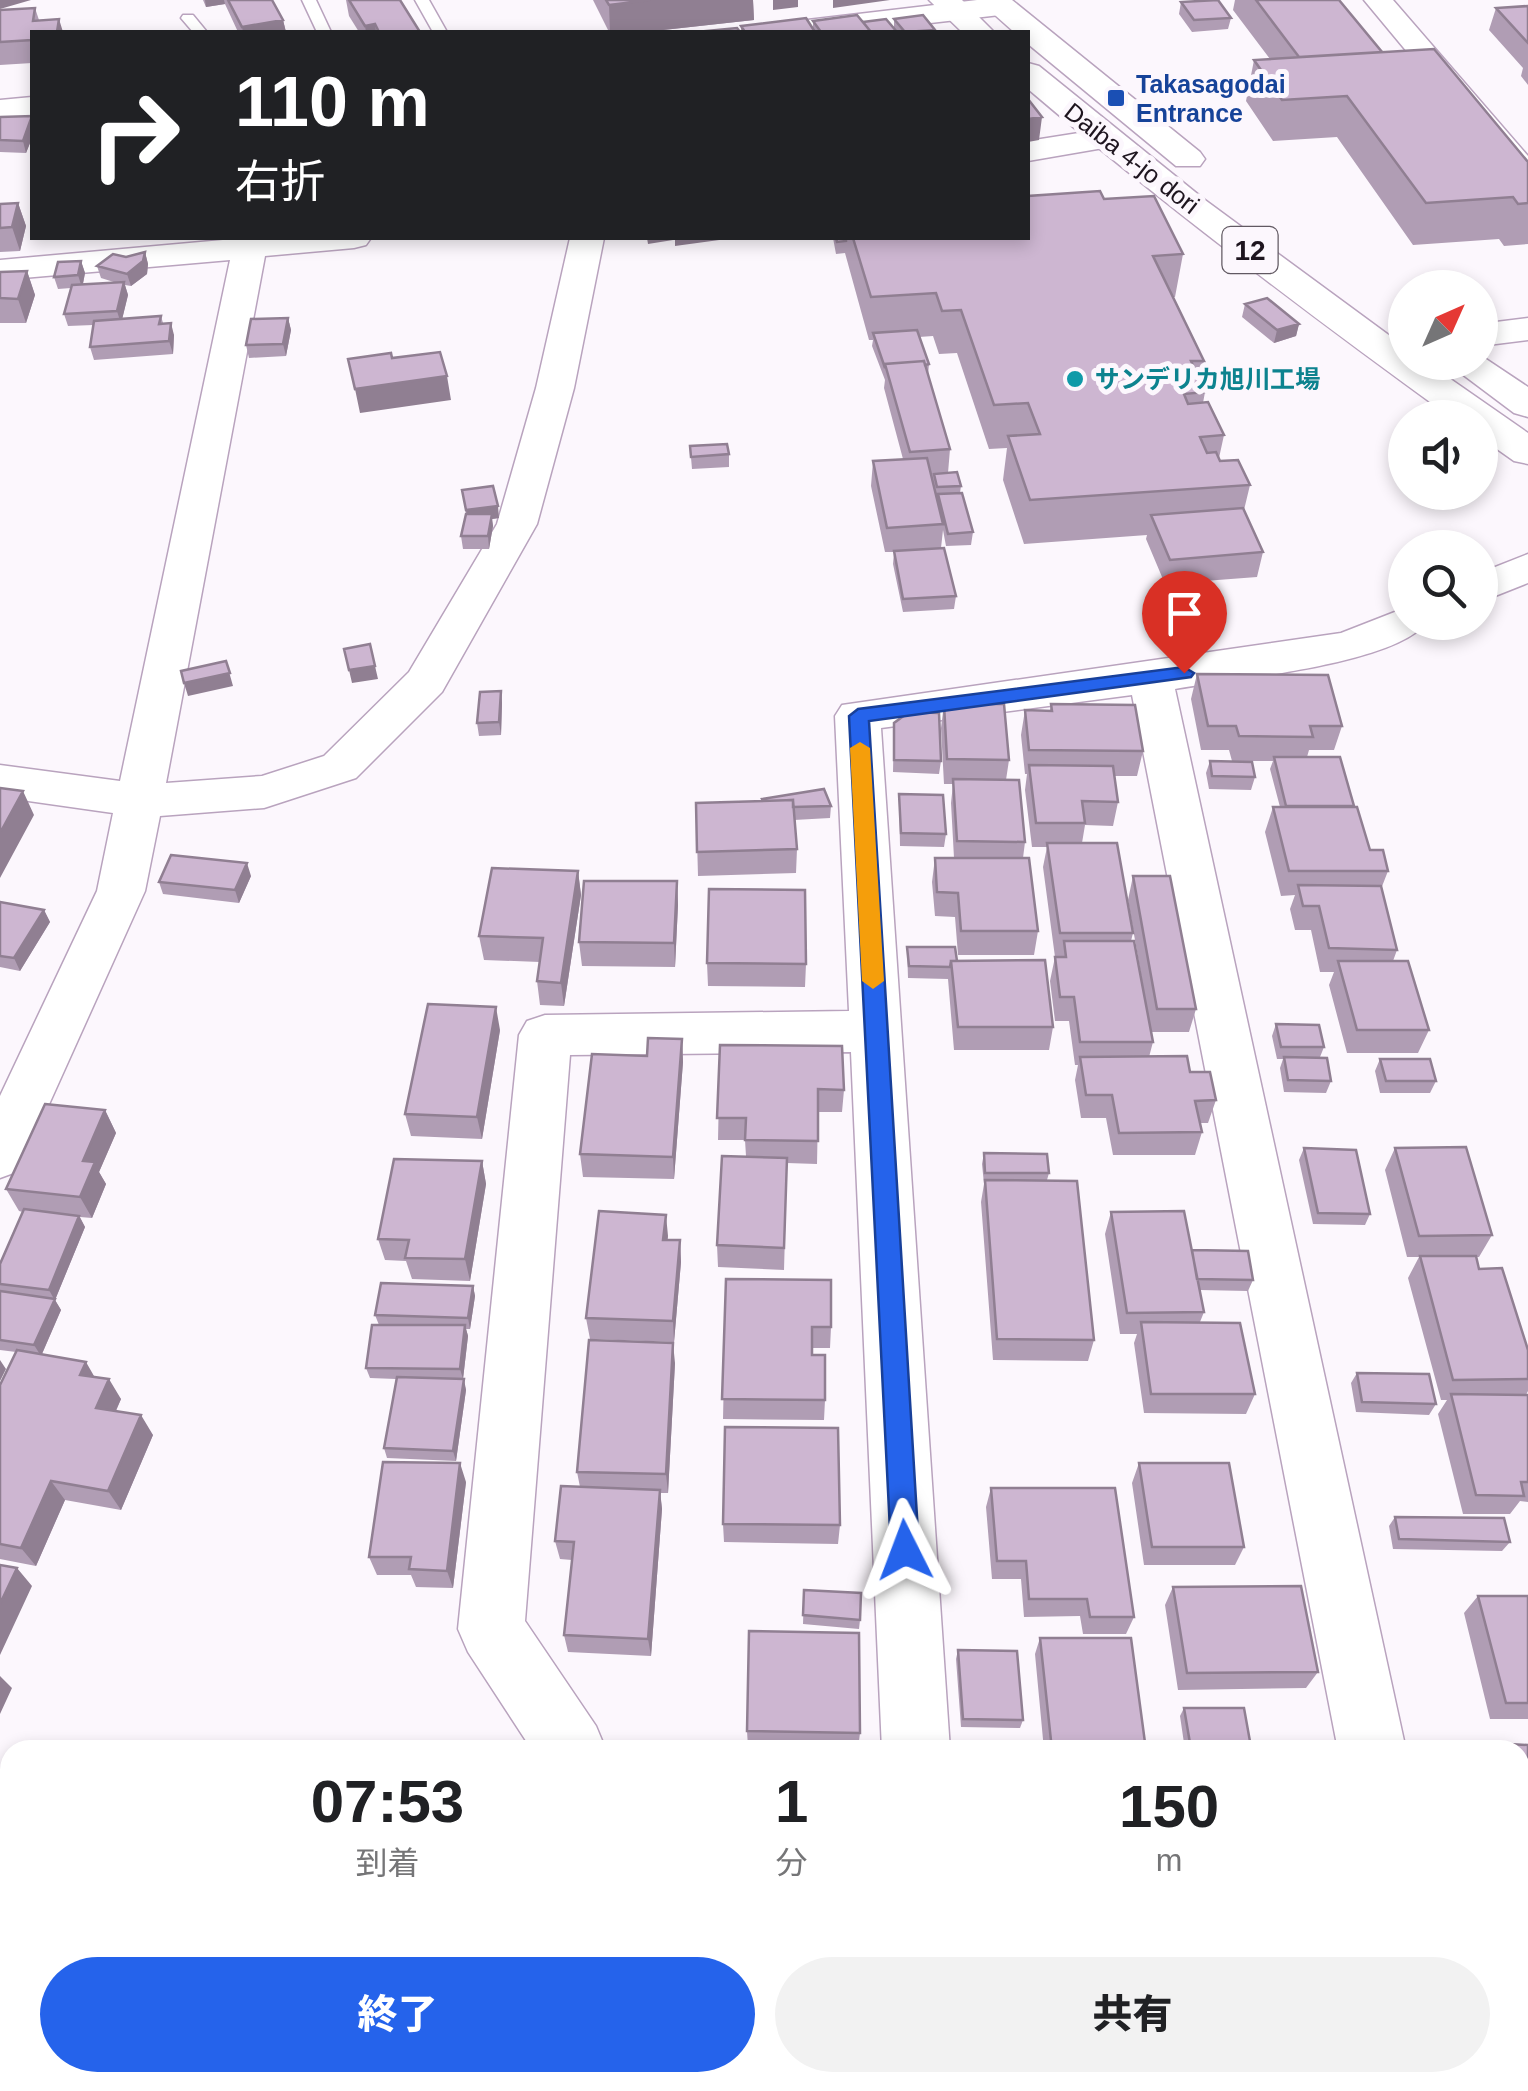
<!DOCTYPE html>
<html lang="ja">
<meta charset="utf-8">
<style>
body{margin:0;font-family:Arial,"Noto Sans JP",sans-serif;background:#f2f2f2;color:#202124;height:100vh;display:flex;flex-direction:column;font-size:38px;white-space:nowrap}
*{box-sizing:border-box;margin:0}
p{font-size:32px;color:#757577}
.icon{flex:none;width:55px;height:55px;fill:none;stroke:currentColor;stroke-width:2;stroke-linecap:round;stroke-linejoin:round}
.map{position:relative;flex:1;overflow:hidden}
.panel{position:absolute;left:0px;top:1740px;width:1530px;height:352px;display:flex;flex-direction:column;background:#fff;border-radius:30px 30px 0 0;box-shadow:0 5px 15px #0003}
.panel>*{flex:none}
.hud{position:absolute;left:30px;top:30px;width:1000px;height:210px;border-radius:0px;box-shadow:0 5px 15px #0003;background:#202124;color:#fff;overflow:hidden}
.needle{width:65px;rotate:45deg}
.fabs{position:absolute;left:1388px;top:270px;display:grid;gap:20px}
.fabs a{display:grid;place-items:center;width:110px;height:110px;border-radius:50%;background:#fff;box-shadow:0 5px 15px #0003;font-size:50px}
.pin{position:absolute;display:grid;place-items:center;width:85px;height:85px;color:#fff;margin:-102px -42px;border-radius:50% 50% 50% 0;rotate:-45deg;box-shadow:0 0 10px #0007}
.pin .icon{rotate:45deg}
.me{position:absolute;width:110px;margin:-55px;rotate:357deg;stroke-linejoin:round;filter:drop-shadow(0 0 8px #0008)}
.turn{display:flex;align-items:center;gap:35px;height:210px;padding:0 40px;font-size:45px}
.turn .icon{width:130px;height:130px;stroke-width:2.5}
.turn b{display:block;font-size:70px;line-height:85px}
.eta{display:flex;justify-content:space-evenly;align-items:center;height:170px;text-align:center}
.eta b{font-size:60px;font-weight:800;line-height:70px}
.primary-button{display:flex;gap:20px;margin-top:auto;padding:20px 40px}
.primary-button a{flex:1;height:115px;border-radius:60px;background:#2563eb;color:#fff;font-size:40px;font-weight:800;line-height:115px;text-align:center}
.primary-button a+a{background:#f2f2f2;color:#202124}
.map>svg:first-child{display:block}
</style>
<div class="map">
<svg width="1528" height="2091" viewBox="0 0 1528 2091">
<rect width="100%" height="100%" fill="#fcf7fd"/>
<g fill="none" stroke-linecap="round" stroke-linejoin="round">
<g stroke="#b9a3be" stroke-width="3">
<path id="service" d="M302 0H316L331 32H317Z
M415 0H429L447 32H433Z
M183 15H193L207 32H193L181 18Z"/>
</g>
<g stroke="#b9a3be" stroke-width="3">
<path id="minor" d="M977 0H1010L1014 6 1010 12 1000 15 852 32H767L772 26 782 23Z
M1364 0H1393L1528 156V186L1516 183Z
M32 97V115L0 118V100Z
M1104 129 1115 132 1120 139 1115 146 1028 161V141Z
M245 238H371L366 245 354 248 265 256 166 783 262 776 324 756 409 672 497 524 536 388 570 238H604L574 388 537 524 442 692 356 778 264 808 160 816 145 891 19 1171 0 1178V1096L97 891 113 813 0 797V765L120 781 230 260 0 280V260Z
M1528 318V340L1480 346V324Z
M1528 554V583L1480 602V573Z
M1405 608V622H1426C1399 664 1227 680 1175 689L1406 1750H1338L1132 695 881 728 950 1750H882L851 1052 570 1055 525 1621 596 1726 606 1750H532L468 1652 458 1629 519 1035 527 1021 545 1015 849 1011 835 716 842 705 1341 633Z
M758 2082H837L840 2091H762Z
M897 2082H973V2091H897Z
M1402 2082H1478L1480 2091H1404Z"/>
</g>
<g stroke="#b9a3be" stroke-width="3">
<path id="trunk" d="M929 0H962L994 32H962Z
M978 0H1012L1200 152 1205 159 1200 166H1176L1028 44V32H1014Z
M1028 63 1039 66 1205 200 1405 347V362H1426L1528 433V464L1514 461 1480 437V418H1452C1307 313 1164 205 1028 89Z
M1480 355 1528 387V417L1514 413 1446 362H1480Z"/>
</g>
<use href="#service" fill="#fff" fill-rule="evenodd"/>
<use href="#minor" fill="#fff" fill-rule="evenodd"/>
<use href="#trunk" fill="#fff" fill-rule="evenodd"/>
</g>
<path fill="#b09db4" d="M203 0H272L283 20 286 32H238L225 4 206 7Z
M346 0H400L420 32H359L349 16Z
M593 0H753L754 20 645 32H609Z
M1235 0H1339L1382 52 1528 162V244L1504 246 1499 239 1413 245 1337 137 1273 141 1246 101 1254 60 1270 59 1233 10Z
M1181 2 1231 18 1228 29 1192 32 1179 14Z
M1528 6V85L1521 76 1523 68 1489 30 1496 8Z
M35 8 39 20 32 32V63L0 65V10Z
M894 19 935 30V32H741V26L813 28V21L863 22 894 29Z
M32 116V138L26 153 0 152V117Z
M1104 199 1183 254 1175 297H1173L1204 361 1200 381 1205 392 1203 403 1224 435 1219 458 1220 461 1250 485 1244 510 1263 552 1257 577 1165 584 1146 539 1147 535 1024 544 1003 480 1007 448 989 449 957 353 939 354 933 336 919 337 929 364 928 375 950 449 948 473 961 486 960 493 973 532 971 545 946 546 943 530 941 548 956 596 954 609 903 612 893 564 894 552H885L871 486 873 461 903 459 884 388 885 380 872 346 873 340H869L845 253 836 254 833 238H1028Z
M18 203 26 226 20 251 0 252V204Z
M145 252 148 264 147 274 131 286 125 285 128 295 122 319 161 316 163 323 174 335 173 354 94 360 90 347 93 325 68 326 64 314 71 288 58 289 54 277 81 261 85 273 83 284 117 283 101 278 97 266Z
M27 271 35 295 26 323H0V272Z
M1245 304 1299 324 1296 336 1274 343 1242 317Z
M288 318 291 330 286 356 249 358 246 345Z
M690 446 729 454V467L692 469Z
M462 490 499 518 492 519 493 526 489 549H463L461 536 466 514Z
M1197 674 1342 726 1334 750H1309L1307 757 1354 807 1370 850 1388 871 1381 889 1397 950 1393 961 1429 1030 1418 1053H1347L1329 985 1334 972H1320L1311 930H1295L1290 909 1295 895 1281 896 1265 832 1273 807H1280L1270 769 1273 761H1232L1229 750H1201L1191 699Z
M501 691 502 703 501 735 479 736 477 723Z
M944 704 1009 760 1006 780 1025 842 1023 858 1038 931 1034 955H958L955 917 935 916 932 882 935 858H954L951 803 953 784H944L941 728Z
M1051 704 1143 751 1137 776H1114L1118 802 1113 826 1085 825 1082 843 1133 933 1131 941 1153 1042 1149 1057 1190 1072 1216 1100 1208 1123H1200L1202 1132 1195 1155H1113L1106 1118H1081L1075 1080 1078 1065H1075L1069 1021H1055L1050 981 1055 957 1043 867 1047 847H1032L1025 790 1027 774H1025L1021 735 1025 710 1050 711Z
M894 723 941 761 939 774 893 772Z
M1210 761 1255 777 1251 790 1209 789 1206 773Z
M899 794 946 834 944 847 900 846Z
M696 803 831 806 830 818 794 820 797 849 796 873 698 876Z
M578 871 581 895 564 1006 540 1005 537 981 540 962 484 960 479 936Z
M251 876 239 903 163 894 159 882Z
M1133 876 1196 1009 1189 1032H1151L1128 900Z
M677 881 678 905 675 967 582 966 579 942Z
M0 902 44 910 50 922 20 971 0 967Z
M907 947 957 961 1053 1027 1049 1050H954L948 979 908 978Z
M707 963 806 964 805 987 708 986Z
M1276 1024 1324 1047 1320 1057 1331 1081 1326 1093 1284 1092 1280 1068 1283 1059H1277L1272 1036Z
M500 1030 482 1139 411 1136 405 1114Z
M682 1039 683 1062 674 1179 583 1177 580 1154 647 1056Z
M720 1045 844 1090 842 1112H818L817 1164 787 1163 784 1270 718 1267 717 1245 746 1156 745 1140H718Z
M1380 1059 1436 1081 1430 1093H1380L1375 1071Z
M105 1110 116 1133 99 1172 106 1184 92 1218 80 1217 85 1227 55 1300 61 1310 42 1354 95 1377 121 1399 116 1411 153 1435 121 1510 65 1500 36 1566 0 1559V1385L16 1352 0 1350V1264L23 1212 19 1211 6 1189Z
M1304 1148 1370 1214 1365 1225 1313 1224 1299 1160Z
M1395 1148 1492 1235 1479 1257H1476L1479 1269 1528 1350V1391L1526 1395H1528V1502L1520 1501 1510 1514H1463L1438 1414 1447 1400H1441L1408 1278 1419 1257H1407L1385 1170Z
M984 1153 1049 1173 1047 1180 1094 1340 1088 1361 993 1360 981 1202 984 1184 982 1164Z
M482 1161 486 1184 470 1281 412 1279 406 1261 385 1260 378 1239Z
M1111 1212 1253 1280 1248 1291 1200 1290 1204 1312 1200 1322 1255 1394 1246 1414 1144 1413 1134 1343 1137 1334H1120L1105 1234Z
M668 1236 667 1240H680L681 1262 674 1342 590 1339 586 1318Z
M726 1279 831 1327 830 1348H812V1355L825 1400 824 1420 723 1419Z
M473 1286 475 1296 470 1329H466L468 1336 463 1379 466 1390 456 1461 387 1458 384 1448 396 1379 370 1378 366 1368 379 1325 375 1315Z
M675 1363 668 1493H660L662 1509 651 1656 568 1652 564 1635 572 1560 560 1559 555 1541 580 1487 577 1472Z
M1357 1373 1436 1404 1429 1415 1356 1412 1351 1383Z
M1139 1463 1244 1547 1235 1565H1144L1132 1483Z
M466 1482 453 1588 416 1587 411 1575H377L369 1557Z
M991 1488 1134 1617 1126 1634H1083L1080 1616 1024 1617 1021 1579H992L986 1507Z
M1395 1517 1510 1542 1502 1551 1393 1549 1389 1526Z
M723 1524 840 1525 838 1544 724 1542Z
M1173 1587 1318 1672 1306 1688 1178 1690 1165 1605Z
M804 1590 860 1620 859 1629 803 1624Z
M1478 1596H1528V1719H1490L1464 1613Z
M1040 1638 1146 1750H1044L1035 1654Z
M958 1650 1023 1720 1020 1728 961 1727 956 1659Z
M1184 1708 1251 1747 1249 1750H1185L1180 1716Z
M747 1731 860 1733 858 1749 748 1747Z
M1509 1744 1528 1745V1813H1520V1750H1503Z
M1520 1854H1528V1898H1520Z
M1520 2021 1528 2022V2072H1520Z
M1021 2082H1187L1188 2091H1021Z
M1336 2082H1414L1416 2091H1338Z"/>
<path fill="#907f92" d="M0 0H31L0 9Z
M205 0H224L225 4 206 7Z
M650 0H753L754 20 645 32H610L609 5Z
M773 0H798V7L773 10Z
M833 0H890L833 8Z
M59 19 63 32H57Z
M283 20 286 32H243L242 27Z
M375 24 376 32H366L365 26Z
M1042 117 1039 140 1028 142V119Z
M32 118V138L26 153 23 141Z
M18 203 26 226 20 251 12 227Z
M647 238H673V240L648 244Z
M675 238H734L675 246Z
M145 252 148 264 147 274 131 286 127 274Z
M81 261 85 273 82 288 78 275Z
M27 271 35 295 26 323 18 299Z
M124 282 128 295 121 324 117 311Z
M288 318 291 330 286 356 283 344Z
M171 323 174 335 173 354 169 341Z
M1299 324 1296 336 1274 343 1277 330Z
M447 376 451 400 360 413 355 389Z
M498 506 499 518 492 519 493 526 489 549 488 536 468 523 466 510Z
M226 661 233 686 188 696 184 683Z
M375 666 378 679 352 683 349 670Z
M501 691 502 703 501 735 499 722Z
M23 791 34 815 0 878V833Z
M247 863 251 876 239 903 235 890Z
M578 871 581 895 564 1006 561 983Z
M677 881 678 905 675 967 674 943Z
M44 910 50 922 20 971 14 958Z
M496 1007 500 1030 482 1139 477 1117Z
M682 1039 683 1062 674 1179 673 1157Z
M105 1110 116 1133 99 1172 106 1184 92 1218 80 1197 83 1161Z
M482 1161 486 1184 470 1281 465 1259Z
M666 1215 668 1236 665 1262 663 1240Z
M79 1216 85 1227 55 1300 61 1310 41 1356 34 1345 54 1299 49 1290Z
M680 1240 681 1262 674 1342 673 1321Z
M473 1286 475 1296 470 1329 468 1318Z
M465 1325 468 1336 463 1379 460 1369Z
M673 1343 675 1363 668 1493 666 1474Z
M0 1360 6 1369 0 1381Z
M86 1362 98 1383 80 1375Z
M109 1379 121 1399 108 1428 96 1408Z
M464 1379 466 1390 456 1461 453 1451Z
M141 1415 153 1435 121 1510 108 1491Z
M460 1463 466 1482 453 1588 447 1571Z
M51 1481 65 1500 36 1566 21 1548Z
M660 1490 662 1509 651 1656 648 1639Z
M17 1568 32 1586 0 1655V1604Z
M0 1676 12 1688 0 1714Z"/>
<path fill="#cdb6d1" stroke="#907f92" stroke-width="2.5" d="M228 0H272L283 20 242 27Z
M349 0H400L420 32H379L375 24 365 26Z
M606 0H650L609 5Z
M1218 0 1231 18 1194 20 1181 2Z
M1256 0H1339L1382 52 1299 57Z
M1528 6V43L1496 8Z
M35 8 33 21 59 19 57 32H32V40L0 42V10Z
M857 15 871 32H821L813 21Z
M923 15 935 30 905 32 894 19Z
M806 18 815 32H745L741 26Z
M886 19 897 32H871L863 22Z
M737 28 740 32H696Z
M1434 49 1528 162V203L1518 204 1513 197 1426 203 1347 96 1282 100 1254 60Z
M1028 99 1042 117 1028 119Z
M32 116 23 141 0 140V117Z
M1100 191 1104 199 1154 196 1183 254 1153 256 1204 361H1191L1205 392 1184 394 1188 404 1208 402 1224 435 1200 437 1207 453 1216 452 1220 461 1238 460 1250 485 1030 500 1008 436 1040 434 1028 403 994 405 961 310 942 311 936 293 871 297 853 238H1028V196Z
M18 203 12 227 0 228V204Z
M836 238H846V241L837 242Z
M145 252 143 261 127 274 97 266 113 254 126 257Z
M81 261 78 275 54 277 58 262Z
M27 271 18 299 0 298V272Z
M124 282 117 311 64 314 72 285Z
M1267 298 1299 324 1277 330 1245 304Z
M161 316 159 324 171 323 169 341 90 347 94 321Z
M288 318 283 344 246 345 251 319Z
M917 330 929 364 925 365 924 361 885 364V368L873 333Z
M440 352 447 376 355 389 348 359 391 353 392 358Z
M924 361 950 449 910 452 885 364Z
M727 444 729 454 691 457 690 446Z
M927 458 943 524 887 528 873 461Z
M957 472 961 486 937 487 934 474Z
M493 486 498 506 466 510 462 490Z
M962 493 973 532 948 534 938 494Z
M1243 508 1263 552 1170 560 1151 515Z
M466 514H492L488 536H461Z
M944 548 956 596 903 599 894 551Z
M370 644 375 666 349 670 344 649Z
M226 661 230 673 184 683 181 671Z
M1197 674 1328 675 1342 726H1310L1313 737 1239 736 1236 726H1208Z
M501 691 499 722 477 723 480 692Z
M944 704H1004L1009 760 947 759Z
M1051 704 1135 705 1143 751 1029 750 1025 710 1052 711Z
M909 712 939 713 941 761 894 760V723Z
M1274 757H1340L1354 806H1286Z
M1210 761 1252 762 1255 777 1212 776Z
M1029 765 1113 766 1118 802 1082 801 1085 823H1036Z
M953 779 1019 780 1025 842 957 841Z
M0 788 23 791 0 833Z
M824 789 831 806 793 807V800L763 801 762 799Z
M899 794 943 795 946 834 901 833Z
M793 800 797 849 697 852 696 803Z
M1273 807H1357L1370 850H1383L1388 871H1289Z
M1047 843H1117L1133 933H1060Z
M171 855 247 863 235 890 159 882Z
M935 858H1029L1038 931H961L958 893 937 892Z
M492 868 578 871 561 983 537 981 543 938 479 936Z
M1133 876H1170L1196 1009H1157Z
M584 881H677L674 943 579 942Z
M1298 885 1381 886 1397 950 1329 948 1319 906H1303Z
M709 889 805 890 806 964 707 963Z
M0 902 44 910 14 958 0 956Z
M1064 941H1134L1153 1042H1080L1074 997H1060L1055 957H1066Z
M907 947H955L957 961H951L950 967 909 966Z
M1045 960 1053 1027H958L951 961Z
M1338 961H1408L1429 1030H1357Z
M428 1004 496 1007 477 1117 405 1114Z
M1276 1024 1319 1025 1324 1047H1281Z
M648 1038 682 1039 673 1157 580 1154 592 1054 647 1056Z
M720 1045 842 1046 844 1090 818 1089V1141L745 1140 746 1118H717Z
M1187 1056 1190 1072H1210L1216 1100 1195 1101 1202 1132 1119 1133 1112 1095H1086L1080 1057Z
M1284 1057 1327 1058 1331 1081 1288 1080Z
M1380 1059H1430L1436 1081H1386Z
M45 1104 105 1110 83 1161 95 1162 80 1197 6 1189Z
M1466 1147 1492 1235 1419 1236 1395 1148Z
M1304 1148 1356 1150 1370 1214 1318 1213Z
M984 1153 1047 1154 1049 1173H985Z
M722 1156 787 1158 784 1248 717 1245Z
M394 1159 482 1161 465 1259 405 1258 409 1240 378 1239Z
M985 1180 1077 1181 1094 1340 997 1339Z
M24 1209 79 1216 49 1290 0 1284V1264Z
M599 1211 666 1215 663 1240H680L673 1321 586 1318Z
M1184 1211 1204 1312 1127 1313 1111 1212Z
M1192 1250 1248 1251 1253 1280 1197 1279Z
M1420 1256H1476L1479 1269 1502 1268 1528 1350V1379L1453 1380Z
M726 1279 831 1280V1327H812V1355H825V1400L722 1399Z
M381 1283 473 1286 468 1318 375 1315Z
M0 1291 55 1299 34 1345 0 1340Z
M1141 1322 1240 1323 1255 1394H1151Z
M372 1325H465L460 1369 366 1368Z
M589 1340 673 1343 666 1474 577 1472Z
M17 1350 86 1362 80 1375 109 1379 96 1408 141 1415 108 1491 51 1481 21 1548 0 1544V1385Z
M1357 1373 1429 1374 1436 1404 1362 1402Z
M397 1377 464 1379 453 1451 384 1448Z
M1451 1394 1528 1395V1482H1521L1524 1496 1476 1495Z
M725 1427 838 1428 840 1525 723 1524Z
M383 1462 460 1463 447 1571 409 1569 411 1557H369Z
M1139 1463H1229L1244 1547H1152Z
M561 1486 660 1490 648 1639 564 1635 574 1542 555 1541Z
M991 1488H1115L1134 1617H1090L1087 1599H1029L1026 1561H997Z
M1395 1517 1504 1518 1510 1542 1399 1539Z
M0 1565 17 1568 0 1604Z
M1301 1586 1318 1672 1187 1673 1173 1587Z
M804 1590 861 1593 860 1620 803 1615Z
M1478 1596H1528V1703H1506Z
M749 1631 859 1633 860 1733 747 1731Z
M1040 1638H1131L1146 1750H1052Z
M958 1650 1017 1651 1023 1720 963 1719Z
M1184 1708H1244L1251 1747 1191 1749Z
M1509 1744 1528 1745V1798H1522L1520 1790V1750H1510Z
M1520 1854H1528V1891H1520Z
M1520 2021 1528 2022V2067L1520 2066Z
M1028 2082H1187L1188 2091H1028Z
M1352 2082H1414L1416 2091H1353Z"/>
<path fill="#2563eb" stroke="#184099" stroke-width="2.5" d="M1184 667 1194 673 1191 677 869 721 919 1550 915 1560 905 1564 895 1560 891 1550 849 716 858 709Z"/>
<path fill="#f59e0b" d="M860 742 870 748 884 981 873 989 862 981 850 748Z"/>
<rect fill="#1a4fb4" stroke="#fcf7fd" stroke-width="4" x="1106" y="88" width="20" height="20" rx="5"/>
<circle fill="#0f9aa8" stroke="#fcf7fd" stroke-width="4" cx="1075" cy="379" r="10"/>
<g text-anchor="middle" stroke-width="10" stroke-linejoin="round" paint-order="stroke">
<g font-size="25" font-weight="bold" fill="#164399" stroke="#fcf7fd" text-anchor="start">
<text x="1136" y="93">Takasagodai<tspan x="1136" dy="29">Entrance</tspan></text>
</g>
<g font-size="25" fill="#1e151f" stroke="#fcf7fd">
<text transform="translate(1132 158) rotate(38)" y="9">Daiba 4-jo dori</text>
</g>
<g font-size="25" font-weight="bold" fill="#0d838f" stroke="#fcf7fd" text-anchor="start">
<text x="1095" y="388">サンデリカ旭川工場</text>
</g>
<rect fill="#fcf7fd" stroke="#615962" stroke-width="2.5" x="1222.5" y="227" width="55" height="46" rx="8"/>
<g font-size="28" font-weight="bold" fill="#1e151f">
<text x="1250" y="260">12</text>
</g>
</g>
</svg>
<div class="fabs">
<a><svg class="needle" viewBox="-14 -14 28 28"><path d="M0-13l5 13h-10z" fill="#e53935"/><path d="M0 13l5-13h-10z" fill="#757577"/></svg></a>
<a><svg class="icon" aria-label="sound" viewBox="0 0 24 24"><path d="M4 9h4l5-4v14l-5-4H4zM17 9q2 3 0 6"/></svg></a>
<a><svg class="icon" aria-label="search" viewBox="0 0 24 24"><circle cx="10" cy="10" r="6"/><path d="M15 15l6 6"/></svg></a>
</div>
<div class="pin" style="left:1184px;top:673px;background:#d93025"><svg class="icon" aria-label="arrive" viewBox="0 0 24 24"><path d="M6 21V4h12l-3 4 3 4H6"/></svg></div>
<svg class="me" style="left:905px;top:1550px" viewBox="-20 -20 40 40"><path d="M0-17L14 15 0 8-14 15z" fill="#2563eb" stroke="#fff" stroke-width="4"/></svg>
<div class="hud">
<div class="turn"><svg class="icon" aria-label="right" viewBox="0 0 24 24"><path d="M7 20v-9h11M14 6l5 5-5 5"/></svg><div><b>110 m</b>右折</div></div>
</div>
<section class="panel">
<div class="eta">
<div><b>07:53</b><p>到着</p></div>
<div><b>1</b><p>分</p></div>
<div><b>150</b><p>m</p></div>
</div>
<div class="primary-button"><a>終了</a><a>共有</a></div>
</section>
</div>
